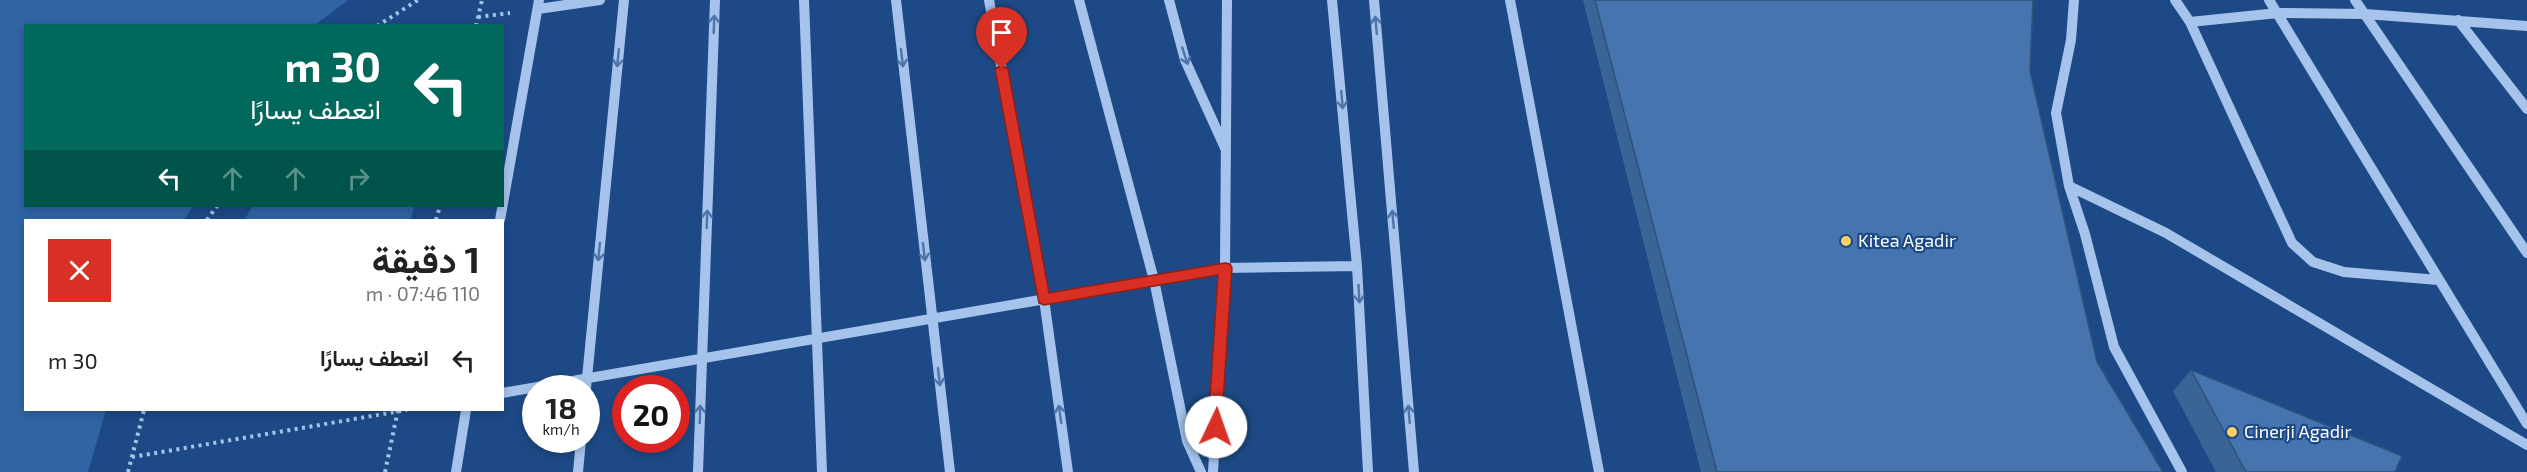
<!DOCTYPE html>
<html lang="ar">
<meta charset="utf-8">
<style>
body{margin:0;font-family:"Exo 2",Vazirmatn,sans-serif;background:#f2f2f2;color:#222;direction:rtl;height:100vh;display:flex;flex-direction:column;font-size:22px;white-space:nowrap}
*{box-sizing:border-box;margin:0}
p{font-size:20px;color:#767676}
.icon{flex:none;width:33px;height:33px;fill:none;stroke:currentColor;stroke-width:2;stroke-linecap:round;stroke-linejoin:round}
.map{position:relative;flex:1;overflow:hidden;direction:ltr}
.sheet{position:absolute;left:24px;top:219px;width:480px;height:192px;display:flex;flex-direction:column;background:#fff;border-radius:0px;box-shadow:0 3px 9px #0003;direction:rtl}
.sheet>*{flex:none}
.hud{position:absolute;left:24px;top:24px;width:480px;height:183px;border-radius:0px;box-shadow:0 3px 9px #0003;direction:rtl;background:#00695c;color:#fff;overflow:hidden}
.speed{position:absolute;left:522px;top:375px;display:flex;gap:12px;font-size:30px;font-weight:700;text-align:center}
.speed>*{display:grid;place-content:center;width:78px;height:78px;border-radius:50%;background:#fff;box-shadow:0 3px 9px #0003;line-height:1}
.speed small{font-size:15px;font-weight:400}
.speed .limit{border:9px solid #d22;background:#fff;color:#111}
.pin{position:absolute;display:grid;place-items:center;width:51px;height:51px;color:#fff;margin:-62px -26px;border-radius:50% 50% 50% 0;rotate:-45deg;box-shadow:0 0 6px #0007}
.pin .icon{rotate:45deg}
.me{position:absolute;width:66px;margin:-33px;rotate:3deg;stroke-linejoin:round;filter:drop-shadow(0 0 4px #0008)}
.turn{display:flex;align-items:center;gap:21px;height:126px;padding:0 24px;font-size:27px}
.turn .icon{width:78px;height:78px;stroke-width:2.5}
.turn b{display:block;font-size:42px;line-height:51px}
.lanes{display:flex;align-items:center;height:57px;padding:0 24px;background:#0003;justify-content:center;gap:30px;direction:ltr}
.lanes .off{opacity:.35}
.round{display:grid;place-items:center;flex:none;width:63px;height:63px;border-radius:0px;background:#f2f2f2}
.overview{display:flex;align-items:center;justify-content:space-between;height:102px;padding:0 24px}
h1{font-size:36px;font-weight:700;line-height:45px}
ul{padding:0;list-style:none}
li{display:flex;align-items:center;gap:18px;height:78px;padding:0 24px}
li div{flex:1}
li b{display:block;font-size:22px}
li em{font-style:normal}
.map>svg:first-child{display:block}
</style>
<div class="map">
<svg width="2527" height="472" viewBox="0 0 2527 472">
<rect width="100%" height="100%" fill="#1d4a86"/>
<path fill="#3064a4" d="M0 0H348L315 25 26 26V206H193L184 220H26V410H106L88 472H0Z
M253 206H414L411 220H244Z"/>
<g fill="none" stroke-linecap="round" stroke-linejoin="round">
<path stroke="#a6c4eb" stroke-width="4" stroke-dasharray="3 4.5" stroke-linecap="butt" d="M478 17 510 13
M377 26 418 0
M476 26 482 0
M207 220 217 206
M436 220 440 206
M132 457 407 410
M128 472 144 410
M385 472 398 410"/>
<path stroke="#a6c4eb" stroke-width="10" d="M804 0 822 472
M896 0 950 472
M989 0 1044 299 1068 472
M1079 0 1154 280 1187 441 1201 472
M1169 0 1185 60 1225 148
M1227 0 1225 268 1357 266
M1332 0 1357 266 1368 472
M1374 0 1414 472
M1510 0 1599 472
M2074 0 2071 40 2056 113 2069 186 2085 234 2114 347 2182 472
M2175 0 2190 22 2292 243 2313 262 2344 272 2438 280
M2269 0 2527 424
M2355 0 2527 253
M538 9 600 0
M2458 20 2527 109
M2190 22 2278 13 2365 14 2527 26
M2069 186 2166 233 2527 445
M500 220 539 0
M586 388 624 0
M502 393 1225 268 1213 472
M456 472 466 410
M578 472 581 440
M698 472 715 0"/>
</g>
<path fill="#3b6496" d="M1583 0H2033L2030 71 2097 362 2163 472H1701Z
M2191 370 2395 472H2216L2173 391Z"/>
<path fill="#4574af" stroke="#30517a" stroke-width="1.5" d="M1595 0H2033L2030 71 2097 362 2163 472H1717Z
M2191 370 2402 456 2395 472H2246Z"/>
<defs><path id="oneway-shaft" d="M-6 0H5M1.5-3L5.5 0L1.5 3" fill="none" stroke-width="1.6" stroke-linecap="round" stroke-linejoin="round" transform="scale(1.5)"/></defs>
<g stroke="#4d75a9">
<use href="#oneway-shaft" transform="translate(714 24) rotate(-88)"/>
<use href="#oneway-shaft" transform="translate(1376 25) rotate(-95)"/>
<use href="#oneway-shaft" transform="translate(1185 56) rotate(72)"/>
<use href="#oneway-shaft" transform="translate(618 58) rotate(96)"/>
<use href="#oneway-shaft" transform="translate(902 58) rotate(83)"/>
<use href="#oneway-shaft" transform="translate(1342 100) rotate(85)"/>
<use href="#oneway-shaft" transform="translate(707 219) rotate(-88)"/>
<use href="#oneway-shaft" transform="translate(1393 219) rotate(-95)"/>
<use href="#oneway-shaft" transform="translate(599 252) rotate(96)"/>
<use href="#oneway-shaft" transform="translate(924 252) rotate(83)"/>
<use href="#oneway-shaft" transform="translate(1359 294) rotate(87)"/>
<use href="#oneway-shaft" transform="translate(939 377) rotate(83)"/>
<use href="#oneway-shaft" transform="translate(700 414) rotate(-88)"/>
<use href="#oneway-shaft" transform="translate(1060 414) rotate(-98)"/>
<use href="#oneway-shaft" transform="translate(1409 414) rotate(-95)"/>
</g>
<path fill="#d93025" stroke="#8d1f18" stroke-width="1.5" d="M1002 65 1008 69 1049 293 1225 263 1230 264 1232 268 1221 431H1210L1208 427 1218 275 1044 305 1039 303 995 69Z"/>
<g fill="#fbd064" stroke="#1d4a86" stroke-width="2">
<circle cx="1846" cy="241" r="6"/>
<circle cx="2232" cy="432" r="6"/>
</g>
<g text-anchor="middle" stroke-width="4.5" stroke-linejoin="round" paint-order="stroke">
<g font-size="18" fill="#fff" stroke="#1d4a86" text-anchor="start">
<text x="1858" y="247">Kitea Agadir</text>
<text x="2244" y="438">Cinerji Agadir</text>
</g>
</g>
</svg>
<div class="speed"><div>18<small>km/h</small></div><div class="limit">20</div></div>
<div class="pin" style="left:1002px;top:69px;background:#d93025"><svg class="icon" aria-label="arrive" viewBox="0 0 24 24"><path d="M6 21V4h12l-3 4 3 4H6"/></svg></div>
<svg class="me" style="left:1216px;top:427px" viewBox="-20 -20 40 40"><circle r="19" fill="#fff"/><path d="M0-13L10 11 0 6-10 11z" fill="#d93025"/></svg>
<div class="hud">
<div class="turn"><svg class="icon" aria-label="left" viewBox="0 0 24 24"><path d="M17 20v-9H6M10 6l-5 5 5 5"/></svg><div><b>30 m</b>انعطف يسارًا</div></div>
<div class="lanes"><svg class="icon" aria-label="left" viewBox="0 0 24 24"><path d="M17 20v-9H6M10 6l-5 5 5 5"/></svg><svg class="icon off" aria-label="ahead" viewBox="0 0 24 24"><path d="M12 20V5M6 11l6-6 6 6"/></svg><svg class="icon off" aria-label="ahead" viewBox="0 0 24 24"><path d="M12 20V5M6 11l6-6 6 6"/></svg><svg class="icon off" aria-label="right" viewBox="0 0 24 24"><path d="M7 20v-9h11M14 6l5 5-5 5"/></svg></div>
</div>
<section class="sheet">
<div class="overview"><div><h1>1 دقيقة</h1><p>110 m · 07:46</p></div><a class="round" style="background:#d93025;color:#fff"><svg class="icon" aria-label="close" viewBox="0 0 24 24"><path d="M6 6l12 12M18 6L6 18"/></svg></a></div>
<ul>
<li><svg class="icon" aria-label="left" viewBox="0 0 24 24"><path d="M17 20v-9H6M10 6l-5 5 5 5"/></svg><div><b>انعطف يسارًا</b></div><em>30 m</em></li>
</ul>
</section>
</div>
